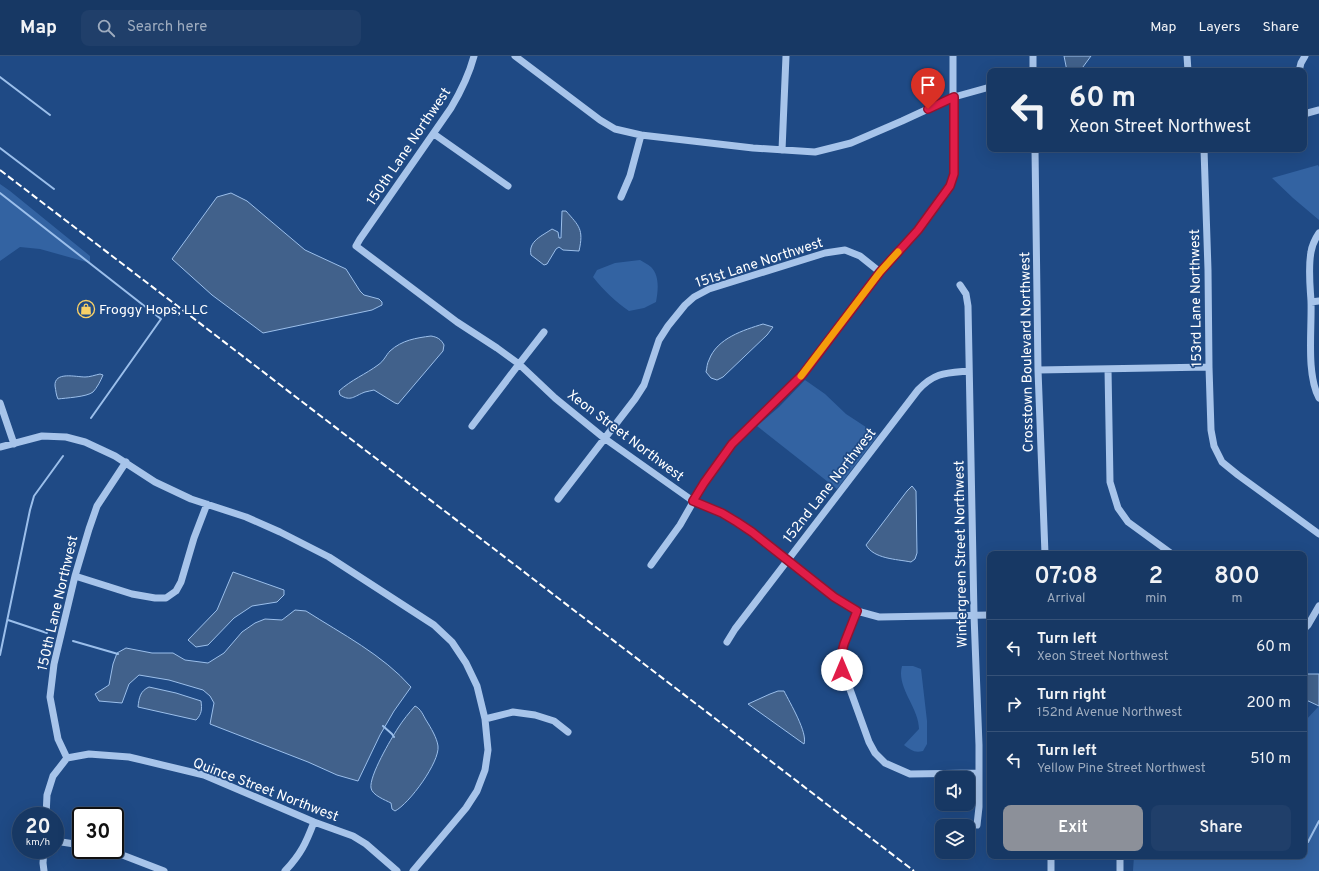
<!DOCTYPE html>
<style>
body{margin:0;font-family:Overpass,sans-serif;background:#203f6a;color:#f1f3f6;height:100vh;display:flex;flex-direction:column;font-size:15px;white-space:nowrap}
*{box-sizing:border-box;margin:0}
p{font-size:13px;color:#9eacbf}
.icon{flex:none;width:22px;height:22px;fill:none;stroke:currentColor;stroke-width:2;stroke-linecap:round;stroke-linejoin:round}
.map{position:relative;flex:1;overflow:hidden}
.sheet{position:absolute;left:987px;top:495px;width:320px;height:308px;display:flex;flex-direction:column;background:#173864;border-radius:8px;box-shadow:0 4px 16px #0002,0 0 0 1px #365278}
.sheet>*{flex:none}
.guide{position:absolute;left:987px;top:12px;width:320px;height:84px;border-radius:8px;box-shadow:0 4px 16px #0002,0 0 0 1px #365278;background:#173864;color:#f1f3f6;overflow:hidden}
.fabs{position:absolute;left:935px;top:715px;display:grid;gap:8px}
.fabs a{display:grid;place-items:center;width:40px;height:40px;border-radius:8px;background:#173864;box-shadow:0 4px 16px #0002,0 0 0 1px #365278;font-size:20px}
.speed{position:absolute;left:12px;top:751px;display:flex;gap:8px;font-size:20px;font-weight:700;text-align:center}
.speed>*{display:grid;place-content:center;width:52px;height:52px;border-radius:50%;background:#173864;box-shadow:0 4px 16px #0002,0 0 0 1px #365278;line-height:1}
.speed small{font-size:10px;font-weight:400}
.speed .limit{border:2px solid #111;border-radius:6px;background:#fff;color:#111}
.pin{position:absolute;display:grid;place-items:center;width:34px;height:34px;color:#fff;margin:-41px -17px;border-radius:50% 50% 50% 0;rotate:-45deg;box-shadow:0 0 4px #0007}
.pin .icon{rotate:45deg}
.me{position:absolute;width:44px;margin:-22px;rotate:0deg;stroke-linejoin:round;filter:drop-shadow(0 0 3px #0008)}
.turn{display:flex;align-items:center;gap:14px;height:84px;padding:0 16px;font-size:18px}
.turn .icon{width:52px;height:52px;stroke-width:2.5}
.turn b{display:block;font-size:28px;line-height:34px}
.eta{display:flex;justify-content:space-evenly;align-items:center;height:68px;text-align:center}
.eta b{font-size:24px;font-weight:600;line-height:28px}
.primary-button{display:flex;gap:8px;margin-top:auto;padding:8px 16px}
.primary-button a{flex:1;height:46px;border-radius:8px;background:#8c9099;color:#fff;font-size:16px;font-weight:600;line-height:46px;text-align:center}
.primary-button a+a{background:#203f6a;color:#f1f3f6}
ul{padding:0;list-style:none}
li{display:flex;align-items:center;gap:12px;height:56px;padding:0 16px;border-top:1px solid #365278}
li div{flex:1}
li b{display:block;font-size:15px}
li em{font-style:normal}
header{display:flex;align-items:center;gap:24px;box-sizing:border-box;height:56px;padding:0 20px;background:#173864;border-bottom:1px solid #365278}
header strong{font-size:19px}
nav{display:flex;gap:22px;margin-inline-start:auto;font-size:14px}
.search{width:280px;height:36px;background:#203f6a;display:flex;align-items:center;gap:10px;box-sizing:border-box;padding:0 14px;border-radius:8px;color:#9eacbf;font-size:15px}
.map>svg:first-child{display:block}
</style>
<header>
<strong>Map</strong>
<div class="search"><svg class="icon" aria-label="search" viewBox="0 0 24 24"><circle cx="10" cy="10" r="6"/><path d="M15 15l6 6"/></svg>Search here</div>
<nav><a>Map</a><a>Layers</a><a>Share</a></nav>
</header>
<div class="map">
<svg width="1319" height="815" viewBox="0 0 1319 815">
<rect width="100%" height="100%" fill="#1f4a85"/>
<path fill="#3363a2" d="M1318 109 1319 111V164L1293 142 1272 122Z
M0 128 10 135 90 200V207L40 193 20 191 0 205Z
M640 204C643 206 648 208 651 211 660 220 658 235 656 246L644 252 629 255C616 246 603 234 593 221L597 214 615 207Z
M805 324 825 338 846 358 878 379 837 433 757 370 779 351Z
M902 610H913L921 613 927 665V688L923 695C914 697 911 694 904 689L919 673C919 652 896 631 902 610Z
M1319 650V815H1133L1134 800H1304V666Z"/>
<path fill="#41618b" stroke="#9bbfeb" d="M1064 0H1091L1080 15H1067Z
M231 137 247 145 305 194 346 213 360 235 364 239 379 243 382 246V249L372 254 263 277 212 239 172 203 217 141Z
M562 155H566C579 170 584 173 579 195L563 194 559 191 556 193 547 208 544 209 531 199C528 185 542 180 552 173L558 176 559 182H561Z
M763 268 773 271 767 279 723 321 717 324 711 322 706 316C707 312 707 307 709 304 717 282 744 274 763 268Z
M431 280C437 281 441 283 444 289L443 295 398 348 395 347 374 334C371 335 368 335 365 336 354 340 351 346 340 339L339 335C351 324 366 318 378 309 384 305 386 299 390 295 402 284 416 282 431 280Z
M100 318 103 319C101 324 97 332 93 336 87 341 65 342 58 343 56 339 56 335 55 330 54 315 76 321 85 321 90 321 95 319 100 318Z
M912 430 916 435 917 497 915 503 911 506C896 503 874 503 866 489L907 435Z
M233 516 284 534V539L277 546 252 550 234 562 208 589 196 591 188 584 217 554Z
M295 554 306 555C342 578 383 599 411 631L394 655 380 679 358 725 337 719 308 706 210 668 214 647 210 640 203 634 169 624 139 619 129 628 122 647 99 645 95 638 109 629 113 608 117 597 126 592 152 597H173L185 604 208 607 224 597 242 576 255 567 265 563 282 564Z
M1304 618H1319V650L1304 643Z
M149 631 176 637 201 645C202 653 202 658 196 664L138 651C139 642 140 635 149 631Z
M778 635H784C790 647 808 677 804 688L748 648 770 638Z
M415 650C421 653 423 659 426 664 431 672 437 682 438 690 440 706 409 748 395 755L392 753 391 747C385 744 372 739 371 732 369 720 391 683 398 672 403 664 409 657 415 650Z"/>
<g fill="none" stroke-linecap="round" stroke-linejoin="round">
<path stroke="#9bbfeb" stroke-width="2" d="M0 21 50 59
M0 92 54 133
M0 137 161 263 91 362
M8 564 47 577
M73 585 118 598
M0 599 30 454 34 440 63 400
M383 670 392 678 394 681
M1308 786 1319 765"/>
<path stroke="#a7c4ea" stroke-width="7" d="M474 0C469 19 461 35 451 52L360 183 356 190 457 266 497 292 519 308 555 342 604 382 693 445 722 457 737 466 752 476 834 541 857 555 879 561 990 559
M515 0 600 64 615 73 641 79 753 92 815 96 851 87 902 65 954 41 990 31
M1033 0V15
M1187 0 1188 15
M1299 15 1301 7 1305 0
M1304 58 1319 54
M434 78 508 130
M1035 93 1038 314 1045 498
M1204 93 1208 214 1209 311 1211 374 1214 390 1222 406 1238 419 1319 478
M782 94 786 0
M621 141 630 120 641 79
M1319 177C1315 183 1312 189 1311 196 1308 212 1310 229 1311 245 1312 274 1306 317 1319 342
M960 229 966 238 968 250 974 559 979 689V751L977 769
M1311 246 1319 245
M1108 313 1110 426 1118 452 1128 466 1172 498
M1038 314 1209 311
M0 347 14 388
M472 370 519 308 544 276
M0 391 42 380 66 381 85 386 115 400 155 426 191 443 246 461 280 476 329 501 434 569 452 586 466 607 477 630 485 663 488 694 485 714 477 735 466 752 413 815
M558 443 635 343 644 329 659 284 668 270 685 249 694 241 709 233 825 197 845 194 860 200 880 216
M651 509 680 469 704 427 732 388 803 318 880 216 918 174 950 130 953 118V0
M75 520 132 538 155 542H166L176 535 181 526 194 482 207 448
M857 555 844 589 841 600 843 614 869 686 875 697 885 707 910 718 978 717
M1304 573 1308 569 1319 550
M727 586 735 573 918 334C935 316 946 317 969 315
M485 663 513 656 535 659 554 665 568 676
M67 702 89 698 129 701 204 719 314 766 353 780 366 788 397 815
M67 702 58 683 50 641 54 608 75 520 89 473 97 450 126 406
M46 760 47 739 53 720 67 702
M55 785 81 789
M106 794 125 800 164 815
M1051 800V815
M1120 800V815
M44 815 43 807 44 794
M285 815C301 798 306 787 314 766"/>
<path stroke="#fff" stroke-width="2" stroke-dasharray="7 3" stroke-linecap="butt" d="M0 114 914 815"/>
</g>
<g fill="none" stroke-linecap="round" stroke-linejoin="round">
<g stroke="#92132f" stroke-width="10">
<path id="route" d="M842 614 841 600 844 588 857 555 834 541 752 476 737 466 722 457 693 445 704 427 732 388 803 318 880 216 918 174 950 130 954 118V41L928 53"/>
</g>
<use href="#route" stroke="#e11d48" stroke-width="7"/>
<path stroke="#f59e0b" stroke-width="7" d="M801 320 880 216 898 196"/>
</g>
<defs>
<g id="shop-ring" transform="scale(0.9)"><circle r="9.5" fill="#1f4a85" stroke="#f8d067" stroke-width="1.5"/><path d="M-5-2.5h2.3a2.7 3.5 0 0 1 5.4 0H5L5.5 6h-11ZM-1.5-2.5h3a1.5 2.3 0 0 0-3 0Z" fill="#f8d067"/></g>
</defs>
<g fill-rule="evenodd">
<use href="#shop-ring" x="86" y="253"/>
</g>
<g text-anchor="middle" stroke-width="3.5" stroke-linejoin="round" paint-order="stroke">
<g font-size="14" fill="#fff" stroke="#1f4a85">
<text transform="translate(408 90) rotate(-56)" y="5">150th Lane Northwest</text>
<text transform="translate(759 206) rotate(-18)" y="5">151st Lane Northwest</text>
<text transform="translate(1195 242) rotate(-91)" y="5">153rd Lane Northwest</text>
<text transform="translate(1026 296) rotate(-91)" y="5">Crosstown Boulevard Northwest</text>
<text transform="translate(626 379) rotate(37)" y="5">Xeon Street Northwest</text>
<text transform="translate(829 429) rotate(-52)" y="5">152nd Lane Northwest</text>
<text transform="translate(960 498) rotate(-91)" y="5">Wintergreen Street Northwest</text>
<text transform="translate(57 547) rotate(-77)" y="5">150th Lane Northwest</text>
<text transform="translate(266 733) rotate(21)" y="5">Quince Street Northwest</text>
</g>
<g font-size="14" fill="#fff" stroke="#1f4a85" text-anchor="start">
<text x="99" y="258">Froggy Hops, LLC</text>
</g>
</g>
</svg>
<div class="fabs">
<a><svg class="icon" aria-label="sound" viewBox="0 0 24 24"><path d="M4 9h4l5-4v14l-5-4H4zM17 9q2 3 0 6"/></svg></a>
<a><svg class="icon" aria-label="layers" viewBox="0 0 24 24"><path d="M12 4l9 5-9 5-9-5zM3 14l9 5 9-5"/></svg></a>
</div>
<div class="speed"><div>20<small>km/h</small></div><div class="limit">30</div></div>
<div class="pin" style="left:928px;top:53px;background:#d93025"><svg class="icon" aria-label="arrive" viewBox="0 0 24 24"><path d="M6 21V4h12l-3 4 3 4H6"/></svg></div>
<svg class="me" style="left:842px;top:614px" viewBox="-20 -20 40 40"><circle r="19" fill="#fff"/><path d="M0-13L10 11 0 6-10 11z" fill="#e11d48"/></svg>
<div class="guide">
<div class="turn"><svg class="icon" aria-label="left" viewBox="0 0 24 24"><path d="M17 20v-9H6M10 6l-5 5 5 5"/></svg><div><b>60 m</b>Xeon Street Northwest</div></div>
</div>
<section class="sheet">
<div class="eta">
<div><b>07:08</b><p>Arrival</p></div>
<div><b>2</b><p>min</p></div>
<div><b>800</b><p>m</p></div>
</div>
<ul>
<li><svg class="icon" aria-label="left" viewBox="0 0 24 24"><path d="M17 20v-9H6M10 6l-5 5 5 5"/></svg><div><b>Turn left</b><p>Xeon Street Northwest</p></div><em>60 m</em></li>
<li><svg class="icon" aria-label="right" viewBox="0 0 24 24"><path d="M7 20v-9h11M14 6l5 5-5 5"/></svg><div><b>Turn right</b><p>152nd Avenue Northwest</p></div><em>200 m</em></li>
<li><svg class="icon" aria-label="left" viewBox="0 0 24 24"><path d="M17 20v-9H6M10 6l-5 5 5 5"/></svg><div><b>Turn left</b><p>Yellow Pine Street Northwest</p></div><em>510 m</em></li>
</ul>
<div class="primary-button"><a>Exit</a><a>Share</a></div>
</section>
</div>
